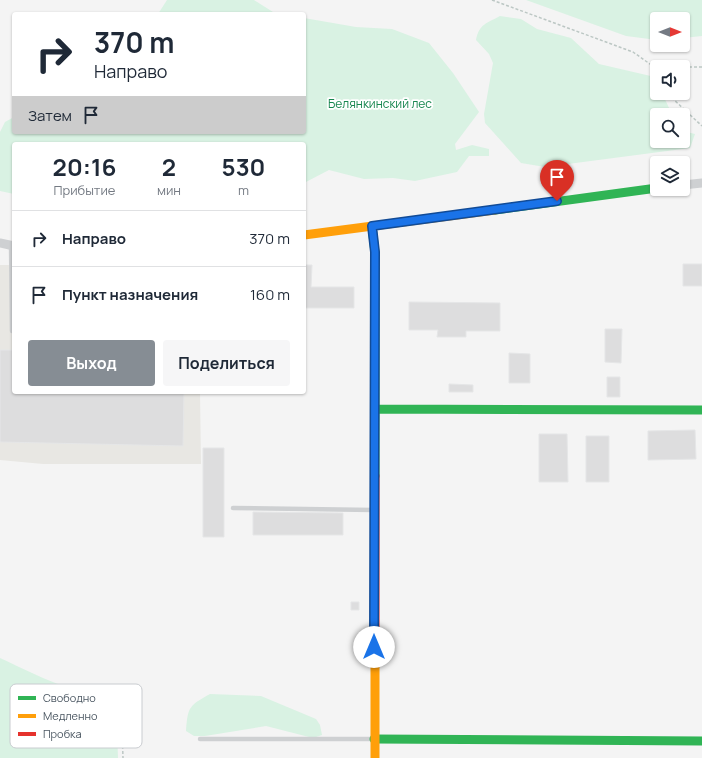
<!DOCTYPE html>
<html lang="ru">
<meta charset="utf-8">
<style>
body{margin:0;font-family:Manrope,sans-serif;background:#f6f6f7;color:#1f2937;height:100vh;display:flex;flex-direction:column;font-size:15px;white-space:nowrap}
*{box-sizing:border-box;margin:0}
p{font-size:13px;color:#747a83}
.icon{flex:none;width:22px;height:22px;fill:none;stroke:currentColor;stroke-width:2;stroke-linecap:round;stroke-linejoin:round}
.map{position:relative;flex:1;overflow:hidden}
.drawer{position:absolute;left:12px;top:142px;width:294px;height:252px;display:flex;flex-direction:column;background:#fff;border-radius:4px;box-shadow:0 1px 3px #0004}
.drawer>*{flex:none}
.banner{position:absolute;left:12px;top:12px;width:294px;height:122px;border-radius:4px;box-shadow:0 1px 3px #0004;background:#fff;color:#1f2937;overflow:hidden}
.needle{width:26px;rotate:90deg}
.buttons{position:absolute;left:650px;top:12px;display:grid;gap:8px}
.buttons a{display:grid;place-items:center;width:40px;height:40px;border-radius:4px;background:#fff;box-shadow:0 1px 3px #0004;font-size:20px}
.pin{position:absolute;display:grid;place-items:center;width:34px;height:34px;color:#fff;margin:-41px -17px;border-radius:50% 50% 50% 0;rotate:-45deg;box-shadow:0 0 4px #0007}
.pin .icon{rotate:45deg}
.me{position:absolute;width:44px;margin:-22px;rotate:0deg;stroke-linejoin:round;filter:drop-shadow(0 0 3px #0008)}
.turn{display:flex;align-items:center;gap:14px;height:84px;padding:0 16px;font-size:18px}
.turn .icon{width:52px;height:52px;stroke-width:2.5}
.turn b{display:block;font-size:28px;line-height:34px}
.then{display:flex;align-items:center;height:38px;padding:0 16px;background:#0003;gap:8px;font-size:15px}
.eta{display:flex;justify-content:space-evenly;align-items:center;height:68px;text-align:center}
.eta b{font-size:24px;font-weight:700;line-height:28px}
.button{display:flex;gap:8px;margin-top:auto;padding:8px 16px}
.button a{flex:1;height:46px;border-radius:4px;background:#868d94;color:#fff;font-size:16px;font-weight:700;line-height:46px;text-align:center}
.button a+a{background:#f6f6f7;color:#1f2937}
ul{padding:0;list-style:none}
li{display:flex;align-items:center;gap:12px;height:56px;padding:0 16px;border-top:1px solid #e0e1e3}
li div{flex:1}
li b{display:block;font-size:15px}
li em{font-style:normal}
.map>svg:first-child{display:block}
</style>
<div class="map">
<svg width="702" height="758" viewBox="0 0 702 758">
<rect width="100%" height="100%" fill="#f4f4f4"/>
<path fill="#e8e7e3" d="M0 265H14V392H200L201 464H43L0 460Z"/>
<path fill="#d9f2e3" d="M167 0H254L273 12 284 14H158Z
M526 0H702V36L683 38V19H657V40L626 36Z
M500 16 521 19 537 29 571 38 599 64 655 77 657 82V93H662L670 110 667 115H657V141H683V131L695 134 690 148 545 167 521 163 485 123 484 114 493 63 489 54 476 40C479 24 487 23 500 16Z
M304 18 356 27 392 29 429 43 453 73 479 112 455 144 456 150 472 145 489 149V156H469L457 172 415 181 393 178 364 179 329 170 304 183V144H14V194L0 191V132L5 122 14 117V132H304Z
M0 658C22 668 43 679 66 687 72 689 80 690 86 693 114 706 118 730 118 758H0Z
M210 694 261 696 316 719 320 725 322 735 313 738 266 726 205 736H194L186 731C188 706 189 706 210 694Z"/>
<path fill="#ddddde" stroke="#e5e6e7" d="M683 264H702V286H683Z
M304 265H312L311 287H354V308H305Z
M409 302 500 303V331H466V337H437L438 330H409Z
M605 329H622L621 363 605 362Z
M0 350H14V392H184L183 446 0 442Z
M509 353 530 354V383H509Z
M607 377H620V397H607Z
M449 384 473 385V392H449Z
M695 430 696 459 648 460V431Z
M539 434H567L568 482H539Z
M586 436H609V482H586Z
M203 448H224V537H203Z
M253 512 343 513V535H253Z
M351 602H359V610H351Z"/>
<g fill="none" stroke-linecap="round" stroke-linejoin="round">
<path stroke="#bcc7c4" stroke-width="1.5" stroke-dasharray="3 2" stroke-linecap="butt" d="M492 0 633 52 657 69
M669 67H702
M670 93 672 98 702 126
M121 696 123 758"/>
<path stroke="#ced0d2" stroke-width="4.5" d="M11 245 12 331
M233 508 373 510
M200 739H374"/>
<path stroke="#ced0d2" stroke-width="9" d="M683 185 702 183
M0 243 14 246"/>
<path stroke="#30b455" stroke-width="9" d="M495 210 657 188
M372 226 375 253V476
M375 409 702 410
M374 739 702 741"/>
<path stroke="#ff9f0a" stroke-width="9" d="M304 235 495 210
M375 637V758"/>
<path stroke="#e5322d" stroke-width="9" d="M375 476V637"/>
</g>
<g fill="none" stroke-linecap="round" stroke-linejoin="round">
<g stroke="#114b97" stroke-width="10">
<path id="route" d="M374 647 375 252 372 226 557 201"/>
</g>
<use href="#route" stroke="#1a73e8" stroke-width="7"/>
</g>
<g text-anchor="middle" stroke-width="3.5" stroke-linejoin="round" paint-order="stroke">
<g font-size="12" fill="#17864f" stroke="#fff">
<text x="380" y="108">Белянкинский лес</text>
</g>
</g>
<rect x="10" y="684" width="132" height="64" rx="6" fill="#fff" stroke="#c9ccd0" stroke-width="1"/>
<rect x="18" y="696" width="18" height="4" fill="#30b455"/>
<rect x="18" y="714" width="18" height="4" fill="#ff9f0a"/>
<rect x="18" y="732" width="18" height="4" fill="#e5322d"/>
<g font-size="11" fill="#4a5661">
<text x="43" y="702">Свободно</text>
<text x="43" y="720">Медленно</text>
<text x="43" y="738">Пробка</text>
</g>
</svg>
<div class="buttons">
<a><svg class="needle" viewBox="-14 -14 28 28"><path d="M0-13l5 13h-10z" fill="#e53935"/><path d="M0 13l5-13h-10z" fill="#747a83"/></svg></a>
<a><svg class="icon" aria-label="sound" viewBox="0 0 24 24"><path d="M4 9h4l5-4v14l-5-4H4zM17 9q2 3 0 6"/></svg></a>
<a><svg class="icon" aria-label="search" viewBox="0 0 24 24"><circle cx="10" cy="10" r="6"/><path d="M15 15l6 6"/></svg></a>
<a><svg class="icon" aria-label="layers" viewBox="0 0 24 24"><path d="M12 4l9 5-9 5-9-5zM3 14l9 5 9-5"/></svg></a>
</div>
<div class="pin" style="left:557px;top:201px;background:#d93025"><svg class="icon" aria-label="arrive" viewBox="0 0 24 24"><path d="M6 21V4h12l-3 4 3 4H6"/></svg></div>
<svg class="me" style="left:374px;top:647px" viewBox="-20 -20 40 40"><circle r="19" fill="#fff"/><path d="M0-13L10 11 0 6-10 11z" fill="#1a73e8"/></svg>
<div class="banner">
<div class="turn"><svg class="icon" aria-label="right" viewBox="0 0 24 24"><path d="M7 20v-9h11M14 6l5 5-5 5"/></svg><div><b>370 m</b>Направо</div></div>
<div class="then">Затем<svg class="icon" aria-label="arrive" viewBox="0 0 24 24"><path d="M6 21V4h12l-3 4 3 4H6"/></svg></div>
</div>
<section class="drawer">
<div class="eta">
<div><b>20:16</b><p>Прибытие</p></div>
<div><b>2</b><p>мин</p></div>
<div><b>530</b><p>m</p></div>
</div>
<ul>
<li><svg class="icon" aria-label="right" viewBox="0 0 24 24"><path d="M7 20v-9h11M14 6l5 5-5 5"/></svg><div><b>Направо</b></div><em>370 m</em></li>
<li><svg class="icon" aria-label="arrive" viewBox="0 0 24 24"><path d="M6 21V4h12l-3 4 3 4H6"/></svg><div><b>Пункт назначения</b></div><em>160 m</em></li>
</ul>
<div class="button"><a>Выход</a><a>Поделиться</a></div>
</section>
</div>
